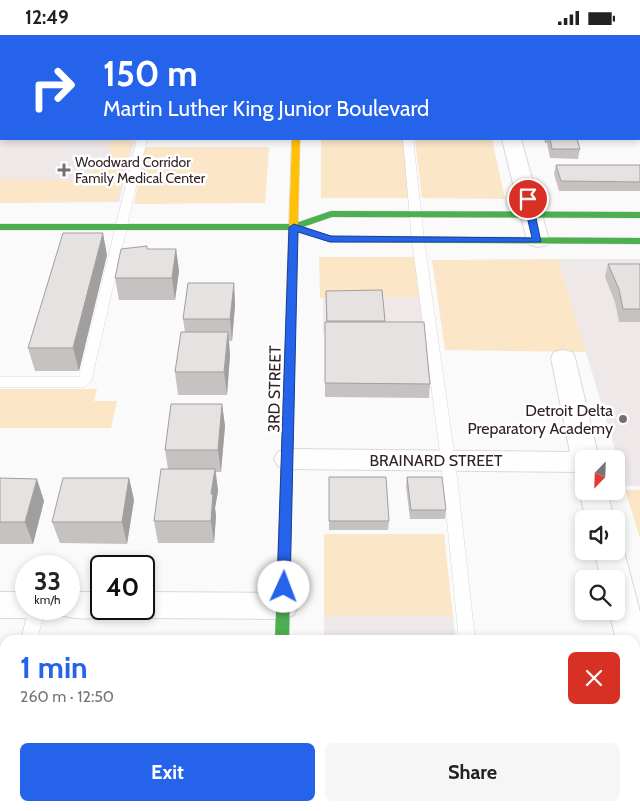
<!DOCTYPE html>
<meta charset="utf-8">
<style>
body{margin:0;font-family:Cabin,sans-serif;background:#f6f6f6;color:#222;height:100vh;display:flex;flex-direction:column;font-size:19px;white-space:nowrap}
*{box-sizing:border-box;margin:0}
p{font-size:16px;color:#767676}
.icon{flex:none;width:28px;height:28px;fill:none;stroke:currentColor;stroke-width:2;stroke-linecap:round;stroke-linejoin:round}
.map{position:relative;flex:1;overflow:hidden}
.side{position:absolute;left:0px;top:600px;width:640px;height:176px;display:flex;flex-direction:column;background:#fff;border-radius:15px 15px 0 0;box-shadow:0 2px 8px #0003}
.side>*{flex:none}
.guide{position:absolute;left:0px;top:0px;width:640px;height:105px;box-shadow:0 2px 8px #0003;background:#2563eb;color:#fff;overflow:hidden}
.needle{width:32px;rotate:203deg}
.fabs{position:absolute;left:575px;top:415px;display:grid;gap:10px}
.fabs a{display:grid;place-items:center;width:50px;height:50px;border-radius:8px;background:#fff;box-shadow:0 2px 8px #0003;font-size:25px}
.speed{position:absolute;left:15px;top:520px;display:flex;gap:10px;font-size:25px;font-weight:700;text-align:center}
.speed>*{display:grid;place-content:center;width:65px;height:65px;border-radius:50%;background:#fff;box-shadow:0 2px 8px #0003;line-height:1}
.speed small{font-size:12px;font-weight:400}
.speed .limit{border:2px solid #111;border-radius:8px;background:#fff;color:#111}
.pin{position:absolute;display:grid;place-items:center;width:42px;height:42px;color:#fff;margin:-21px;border:2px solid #fff;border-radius:50%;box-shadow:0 1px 5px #0007}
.me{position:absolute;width:55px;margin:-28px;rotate:2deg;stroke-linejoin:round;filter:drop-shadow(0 0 4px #0008)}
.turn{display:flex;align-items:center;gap:18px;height:105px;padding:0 20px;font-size:22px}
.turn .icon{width:65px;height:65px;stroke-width:2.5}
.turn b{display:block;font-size:35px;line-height:42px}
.round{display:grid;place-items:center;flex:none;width:52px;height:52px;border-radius:8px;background:#f6f6f6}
.overview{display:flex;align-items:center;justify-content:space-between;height:85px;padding:0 20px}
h1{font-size:30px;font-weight:700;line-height:38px;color:#2563eb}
.button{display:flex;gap:10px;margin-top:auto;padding:10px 20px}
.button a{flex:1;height:58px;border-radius:8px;background:#2563eb;color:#fff;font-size:20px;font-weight:700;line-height:58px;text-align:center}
.button a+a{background:#f6f6f6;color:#222}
.status{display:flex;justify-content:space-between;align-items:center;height:35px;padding:0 25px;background:#fff;direction:ltr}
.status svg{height:14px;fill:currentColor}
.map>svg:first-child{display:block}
</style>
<div class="status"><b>12:49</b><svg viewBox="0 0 49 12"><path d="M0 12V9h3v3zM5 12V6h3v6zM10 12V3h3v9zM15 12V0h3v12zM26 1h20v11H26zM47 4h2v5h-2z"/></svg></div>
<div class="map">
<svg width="640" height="776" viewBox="0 0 640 776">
<rect width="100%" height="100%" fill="#fafafa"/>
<path fill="#eee8e9" d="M0 83 1 104H135L119 167 0 168Z
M558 224H640V451H626Z
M420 262 425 298H323V263Z
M324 581H453L456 605H324Z
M326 771H474L475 776H326Z"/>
<path fill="#fbe6c7" d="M112 104H133L117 166 0 168 1 144 90 145 93 132H104Z
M321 104H404L408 163H321Z
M415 104H492L505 164 422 163Z
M145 112H269L265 168 134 169Z
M319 222H415L420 262 320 263Z
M558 224 586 317 445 315 432 225Z
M0 354H97L94 366H117L111 393H0Z
M625 455H640V503Z
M324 499H444L453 581H324Z"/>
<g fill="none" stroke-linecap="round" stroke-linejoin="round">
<g stroke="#ded7d8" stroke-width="1">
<path id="lane" d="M162 0H170V1H162Z
M393 0H401V1H393Z
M0 75H1V81H0Z
M137 104H147L91 347 84 352H0V342H79Z
M403 104H413L424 205 455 425 475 605H459L441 425 412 205Z
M29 574H45L37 605H21Z
M5 693V728L0 730V694Z
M475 771H493L494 776H476Z"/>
</g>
<g stroke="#ded7d8" stroke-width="2">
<path id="street" d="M475 0H491V1H475Z
M639 5H640V18H639Z
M502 104H521L549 205 546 210 538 212 530 210 527 205Z
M563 315 572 317 575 323 599 424H584V437L288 434 278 431 274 424 278 417 288 414 570 417 551 323 554 317Z
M583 448 584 456H607L614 484H586L579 456Z
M616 506 619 507 624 516 640 577V651L635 649V605H616L609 576H616V544H601L594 516H616Z
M0 557H26V574H40L37 579 26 583H0Z
M69 557H101V574H115L112 579C95 585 75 585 58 579L55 574H69Z
M144 557 283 558 294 562 298 571 294 580 283 584 144 583 133 579 130 574H144Z"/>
</g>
<g stroke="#ded7d8" stroke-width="1">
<path id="fast" d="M295 0H303V1H296Z
M331 176 640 177V183L332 182 303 192 331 201 640 203V209L330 207 293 195H0V189H293Z
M291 273 296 276 289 605H275L286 276Z
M268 771H284V776H268Z"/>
</g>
<g stroke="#ded7d8" stroke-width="1">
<path id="slow" d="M292 104H300L296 276 291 279 286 276Z"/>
</g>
<use href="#lane" fill="#fefefe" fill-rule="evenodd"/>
<use href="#street" fill="#fefefe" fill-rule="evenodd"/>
<use href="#fast" fill="#4caf50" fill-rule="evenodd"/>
<use href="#slow" fill="#ffc107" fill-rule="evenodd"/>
</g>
<path fill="#c6c2c2" d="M639 76H640V100H639Z
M544 104H577L580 114 578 124 550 123 547 108H545Z
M556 130H640V156H559L554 139Z
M148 214H176L179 236 175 265H119L115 243Z
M107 220 79 336H35L28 313Z
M608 229H640V287H619L615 267 605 242Z
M234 248 235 270 232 306H229L230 320 227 360H178L175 337 185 297 183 284Z
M382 255 385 287 430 349 429 363 325 362V287H326V265Z
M222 369 225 391 221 437H216L218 456 215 473 216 481 214 508H158L154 486 168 434 165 415Z
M329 442 389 486 388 495H329Z
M407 442 446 475 445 484H410L406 451Z
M0 443 44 466 33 509H0Z
M129 443 134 465 127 509 60 508 52 487Z
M434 771H473L474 776H434Z"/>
<path fill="#a19e9e" d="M103 198 107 220 79 336 73 313Z
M176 214 179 236 175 265 172 243Z
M234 248 235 270 232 306 230 284Z
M228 297 230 320 227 360 224 337Z
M222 369 225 391 221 437 218 415Z
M215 434 218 456 215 473 216 481 214 508 211 486V459Z
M129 443 134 465 127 509 122 487Z
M37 444 44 466 33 509 25 487Z"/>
<path fill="#e6e2e1" stroke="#a19e9e" d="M416 0H458V1H417Z
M515 0H617L618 1H515Z
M639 76H640V90H639Z
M550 104H577L580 114H552Z
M556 130H640V147L561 146Z
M63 198H103L73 313H28Z
M147 211V214H176L172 243H115L121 214Z
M608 229H640V274H623L619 254Z
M188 248H234L230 284H183Z
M382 255 385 286H327L326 256Z
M325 287H424L430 349 325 348Z
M181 297H228L224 337H175Z
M171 369H222L218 415H165Z
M161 434H215L211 459H213L211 486H154Z
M329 442H386L389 486H329Z
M407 442H442L446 475H411Z
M0 443 37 444 25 487H0Z
M63 443H129L122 487H52Z
M436 771H473L474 776H436Z"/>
<path fill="#2563eb" stroke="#184099" d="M528 161 532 164 541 207H330L298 197 290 552 288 556H279L277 552 289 192 294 189 331 201 532 203 523 164Z"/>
<g fill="#776e70" stroke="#fff" stroke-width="2">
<path d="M61.5 127.5h5v5h5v5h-5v5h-5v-5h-5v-5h5z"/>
<circle cx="623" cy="384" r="5"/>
</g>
<g text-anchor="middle" stroke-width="5" stroke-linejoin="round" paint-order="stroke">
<g font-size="14" fill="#312325" stroke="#fff" text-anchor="start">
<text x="75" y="132">Woodward Corridor<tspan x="75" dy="16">Family Medical Center</tspan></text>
</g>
<g font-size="16" fill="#312325" stroke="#fff">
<text transform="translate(274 354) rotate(-89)" y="6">3RD STREET</text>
<text x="436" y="431">BRAINARD STREET</text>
</g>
<g font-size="16" fill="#312325" stroke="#fff" text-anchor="end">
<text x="613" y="381">Detroit Delta<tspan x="613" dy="18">Preparatory Academy</tspan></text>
</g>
</g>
</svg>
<div class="fabs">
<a><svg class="needle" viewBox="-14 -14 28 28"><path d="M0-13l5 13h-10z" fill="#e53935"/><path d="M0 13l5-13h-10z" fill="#767676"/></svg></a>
<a><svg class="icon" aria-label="sound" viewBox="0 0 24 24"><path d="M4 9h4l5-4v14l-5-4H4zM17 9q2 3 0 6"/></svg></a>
<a><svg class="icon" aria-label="search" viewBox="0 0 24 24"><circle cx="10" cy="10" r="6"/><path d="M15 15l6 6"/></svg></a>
</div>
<div class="speed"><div>33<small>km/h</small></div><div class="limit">40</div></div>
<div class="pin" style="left:528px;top:164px;background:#d93025"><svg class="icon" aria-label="arrive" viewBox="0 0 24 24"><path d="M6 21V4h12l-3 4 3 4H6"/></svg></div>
<svg class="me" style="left:284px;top:552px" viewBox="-20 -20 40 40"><circle r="19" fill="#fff"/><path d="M0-13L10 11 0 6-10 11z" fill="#2563eb"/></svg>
<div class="guide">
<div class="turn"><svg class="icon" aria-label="right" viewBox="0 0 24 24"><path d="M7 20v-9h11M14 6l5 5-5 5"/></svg><div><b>150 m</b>Martin Luther King Junior Boulevard</div></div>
</div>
<section class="side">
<div class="overview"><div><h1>1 min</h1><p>260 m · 12:50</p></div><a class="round" style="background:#d93025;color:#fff"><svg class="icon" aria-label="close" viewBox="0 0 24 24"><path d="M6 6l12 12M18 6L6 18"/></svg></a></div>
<div class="button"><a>Exit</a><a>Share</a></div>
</section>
</div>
